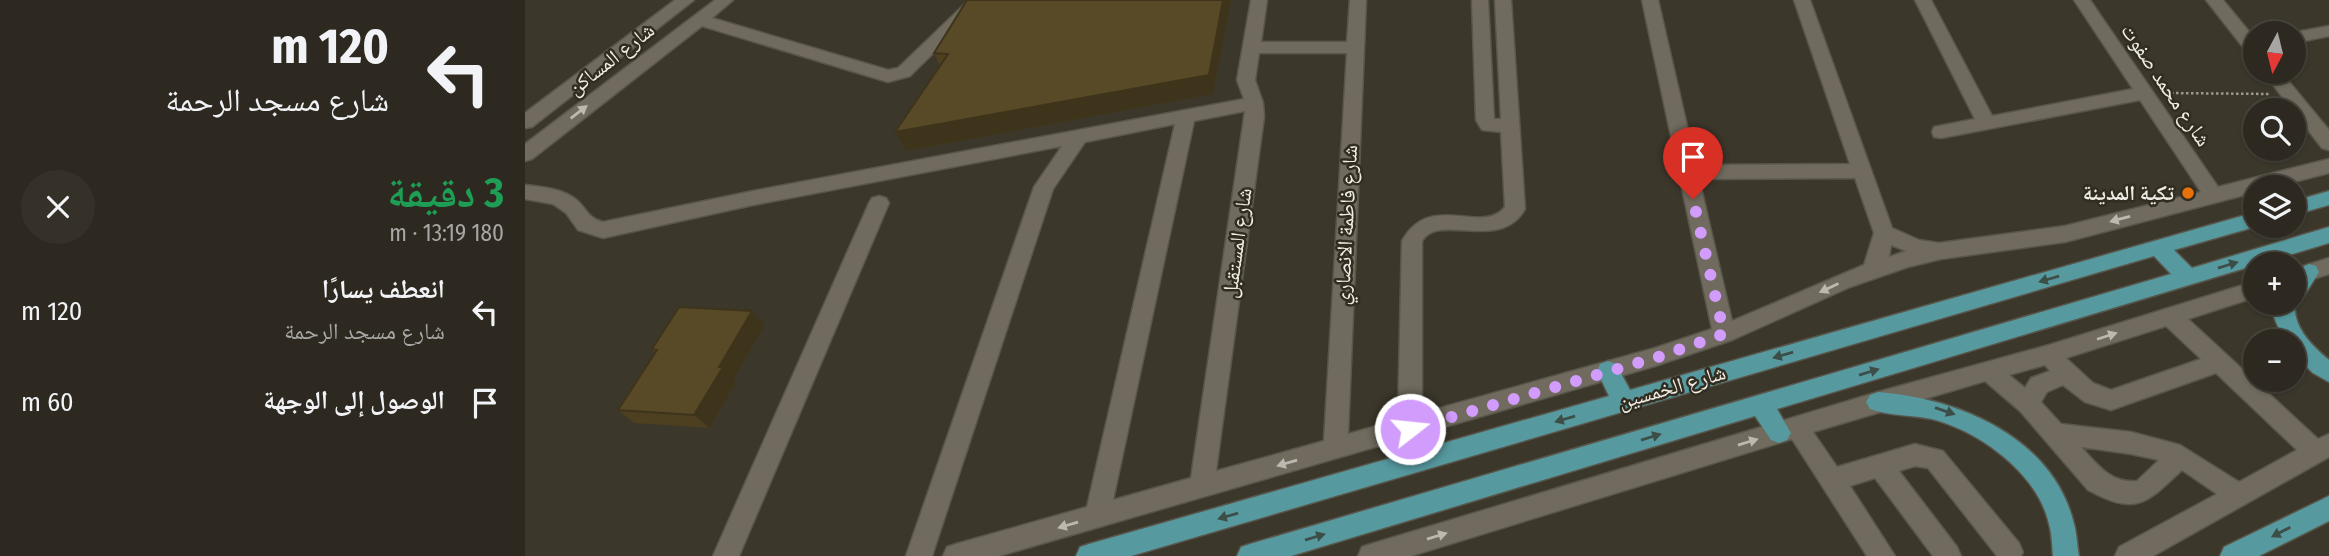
<!DOCTYPE html>
<html lang="ar">
<meta charset="utf-8">
<style>
body{margin:0;font-family:"Fira Sans Condensed","Noto Naskh Arabic",sans-serif;background:#353129;color:#f1f3f6;direction:rtl;height:100vh;display:flex;flex-direction:column;font-size:26px;white-space:nowrap}
*{box-sizing:border-box;margin:0}
p{font-size:23px;color:#a7a6a5}
.icon{flex:none;width:38px;height:38px;fill:none;stroke:currentColor;stroke-width:2;stroke-linecap:round;stroke-linejoin:round}
.map{position:relative;flex:1;overflow:hidden;direction:ltr}
.drawer{display:flex;flex-direction:column;background:#2d2920;width:525px}
.drawer>*{flex:none}
.top-card{background:#2d2920;color:#f1f3f6;overflow:hidden}
.needle{width:46px;rotate:187deg}
.tools{position:absolute;left:1718px;top:21px;display:grid;gap:14px}
.tools a{display:grid;place-items:center;width:63px;height:63px;border-radius:50%;background:#2d2920;box-shadow:0 2px 5px #0004,0 0 0 2px #48453e;font-size:35px}
.pin{position:absolute;display:grid;place-items:center;width:60px;height:60px;color:#fff;margin:-72px -30px;border-radius:50% 50% 50% 0;rotate:-45deg;box-shadow:0 0 7px #0007}
.pin .icon{rotate:45deg}
.me{position:absolute;width:77px;margin:-38px;rotate:74deg;stroke-linejoin:round;filter:drop-shadow(0 0 5px #0008)}
.turn{display:flex;align-items:center;gap:24px;height:147px;padding:0 21px;font-size:32px}
.turn .icon{width:91px;height:91px;stroke-width:2.5}
.turn b{display:block;font-size:49px;line-height:60px}
.round{display:grid;place-items:center;flex:none;width:74px;height:74px;border-radius:37px;background:#353129}
.head{display:flex;align-items:center;justify-content:space-between;height:119px;padding:0 21px}
h1{font-size:42px;font-weight:700;line-height:52px;color:#1e9e55}
ul{padding:0;list-style:none}
li{display:flex;align-items:center;gap:21px;height:91px;padding:0 21px}
li div{flex:1}
li b{display:block;font-size:26px}
li em{font-style:normal}
main{display:flex;flex:1;min-height:0}
.map>svg:first-child{display:block}
</style>
<main>
<div class="map">
<svg width="1804" height="556" viewBox="0 0 1804 556">
<rect width="100%" height="100%" fill="#3c372b"/>
<g fill="none" stroke-linecap="round" stroke-linejoin="round">
<g stroke="#58554a" stroke-width="3">
<path id="minor" d="M150 0H169L7 127 0 128V113Z
M190 0H208L187 18 363 70 373 68 444 0H462L385 76 363 82 177 26 7 159 0 161V144Z
M726 0H742L736 42H822L825 0H841L823 434 873 420 877 241C905 190 957 236 980 207L976 132 957 130 951 120 947 0H963L969 119H976L970 0H986L1000 209C975 253 914 212 897 241V413L1130 348 1187 329 1117 0H1133L1171 165 1325 164 1269 0H1285L1367 228 1394 240 1414 243 1540 226 1676 192 1615 100 1416 138 1409 137 1407 132 1409 127 1450 119 1390 0H1406L1467 116 1608 89 1549 0H1565L1693 187 1804 159V173L1749 187H1731V192L1540 242 1416 259 1383 267 1325 287 1207 340 1130 366 474 556H418L422 547 431 544 562 507 650 124 560 142 528 189 407 556H381L509 187 537 146 228 205 78 238 53 230 41 213 28 204 0 199V185C16 187 35 188 49 198 62 207 61 218 78 222L228 191 719 99 712 80ZM734 53H822L799 441 691 471 739 117 738 103 730 80ZM720 111 666 478 588 500 669 121ZM1330 178 1349 233 1339 265 1207 321 1174 179ZM1366 245 1381 251 1364 257Z
M1681 0H1698L1731 40V58L1725 56Z
M1804 26V36L1769 43V33H1766Z
M1738 72H1756L1804 130V150L1797 148Z
M354 196 361 198 364 203 214 556H188L344 203 347 198Z
M1804 258V274L1769 285V269Z
M1731 281V297L1663 319 1793 439 1804 434V457L1628 556H1590L1594 547 1692 494 1657 470C1621 504 1611 516 1563 490L1495 411 1460 381 1288 432 1312 467 1390 444 1418 451 1494 543 1498 552 1496 556H1472L1403 468 1390 466 1374 471 1432 547 1436 556H1408L1350 478 1325 486 1370 556H1342L1267 439 886 556H833L837 547 846 544 1353 392 1524 345ZM1641 326 1676 359 1586 390 1568 383 1541 358ZM1520 365 1525 371 1506 378 1500 388 1484 375ZM1691 373 1772 450 1714 482 1655 445 1606 432 1536 424 1516 402 1522 392 1538 385 1560 402 1586 410ZM1556 447 1606 454 1634 460 1612 481C1585 483 1573 465 1556 447Z"/>
</g>
<g stroke="#58554a" stroke-width="3">
<path id="major" d="M1804 191V205L1769 215V201Z
M1731 212V226H1733L1649 250 1667 268 1804 227V243L1252 409 1266 433 1262 440 1254 443 1246 440 1230 416 766 556H712L716 547 725 544 1646 274 1629 256 606 556H551L555 547 564 544 1084 396 1072 371 1075 364 1083 361 1091 364 1105 390Z
M1784 264 1791 266 1794 272 1777 299 1770 301C1767 326 1785 344 1804 360V382L1788 373 1769 355V341H1759L1746 310 1749 303H1769C1769 287 1766 270 1784 264Z
M1353 392C1433 398 1528 437 1549 524 1552 534 1552 546 1554 556H1528C1527 545 1527 534 1524 524 1513 475 1459 435 1414 421 1391 414 1366 417 1345 409L1341 402 1345 395Z
M1804 496V521L1734 556H1695L1699 547Z"/>
</g>
<path stroke="#9d9a90" stroke-width="2.5" stroke-dasharray="2.5 2.5" stroke-linecap="butt" d="M1641 93 1745 94"/>
<use href="#minor" fill="#706b5e" fill-rule="evenodd"/>
<use href="#major" fill="#56999f" fill-rule="evenodd"/>
</g>
<path fill="#4c4021" d="M442 0H706L688 94 381 151 370 132 415 65 409 53Z
M240 325 209 378 212 381 184 428 109 423 93 410 130 353 127 349Z"/>
<path fill="#3e341b" d="M698 0H706L688 94 381 151 370 132Z
M227 311 240 325 209 378 212 381 184 428 169 415 194 367Z"/>
<path fill="#584a26" stroke="#3e341b" stroke-width="2" d="M442 0H698L684 75 370 132 423 54 409 53Z
M154 307 227 311 194 367H198L169 415 93 410 132 350 127 349Z"/>
<defs><path id="oneway-solid" d="M-6-.8H1V-3.2L6.5 0L1 3.2V.8H-6Z" transform="scale(1.75)"/></defs>
<g fill="#bdb9b0">
<use href="#oneway-solid" transform="translate(54 112) rotate(-38)"/>
<use href="#oneway-solid" transform="translate(1595 219) rotate(165)"/>
<use href="#oneway-solid" transform="translate(1304 288) rotate(155)"/>
<use href="#oneway-solid" transform="translate(1582 336) rotate(-18)"/>
<use href="#oneway-solid" transform="translate(1223 442) rotate(-17)"/>
<use href="#oneway-solid" transform="translate(762 463) rotate(164)"/>
<use href="#oneway-solid" transform="translate(543 525) rotate(164)"/>
<use href="#oneway-solid" transform="translate(912 536) rotate(-17)"/>
</g>
<g fill="#3d4d47">
<use href="#oneway-solid" transform="translate(1703 265) rotate(-17)"/>
<use href="#oneway-solid" transform="translate(1524 279) rotate(164)"/>
<use href="#oneway-solid" transform="translate(1258 355) rotate(164)"/>
<use href="#oneway-solid" transform="translate(1344 372) rotate(-17)"/>
<use href="#oneway-solid" transform="translate(1420 411) rotate(19)"/>
<use href="#oneway-solid" transform="translate(1040 419) rotate(164)"/>
<use href="#oneway-solid" transform="translate(1126 437) rotate(-17)"/>
<use href="#oneway-solid" transform="translate(703 516) rotate(164)"/>
<use href="#oneway-solid" transform="translate(1756 532) rotate(153)"/>
<use href="#oneway-solid" transform="translate(790 537) rotate(-17)"/>
</g>
<g fill="none" stroke-linecap="round" stroke-linejoin="round">
<path stroke="#d29cfd" stroke-width="12" stroke-dasharray="0 21.6" d="M885 429 1130 358 1199 334 1168 199"/>
</g>
<circle fill="#e8710a" stroke="#322d21" stroke-width="2.5" cx="1663" cy="193" r="7"/>
<g text-anchor="middle" stroke-width="5" stroke-linejoin="round" paint-order="stroke">
<g font-size="21" fill="#f0ede6" stroke="#322d21">
<text transform="translate(86 59) rotate(-38)" y="7">شارع المساكن</text>
<text transform="translate(1641 85) rotate(56)" y="7">شارع محمد صفوت</text>
<text transform="translate(821 225) rotate(-87)" y="7">شارع فاطمة الانصاري</text>
<text transform="translate(712 243) rotate(-82)" y="7">شارع المستقبل</text>
<text transform="translate(1147 387) rotate(-16)" y="7">شارع الخمسين</text>
</g>
<g font-size="21" font-weight="bold" fill="#f0ede6" stroke="#322d21" text-anchor="end">
<text x="1649" y="200">تكية المدينة</text>
</g>
</g>
</svg>
<div class="tools">
<a><svg class="needle" viewBox="-14 -14 28 28"><path d="M0-13l5 13h-10z" fill="#e53935"/><path d="M0 13l5-13h-10z" fill="#a7a6a5"/></svg></a>
<a><svg class="icon" aria-label="search" viewBox="0 0 24 24"><circle cx="10" cy="10" r="6"/><path d="M15 15l6 6"/></svg></a>
<a><svg class="icon" aria-label="layers" viewBox="0 0 24 24"><path d="M12 4l9 5-9 5-9-5zM3 14l9 5 9-5"/></svg></a>
<a>+</a>
<a>−</a>
</div>
<div class="pin" style="left:1168px;top:199px;background:#d93025"><svg class="icon" aria-label="arrive" viewBox="0 0 24 24"><path d="M6 21V4h12l-3 4 3 4H6"/></svg></div>
<svg class="me" style="left:885px;top:429px" viewBox="-20 -20 40 40"><circle r="17" fill="#d29cfd" stroke="#fff" stroke-width="3"/><path d="M0-11L8 9 0 5-8 9z" fill="#fff"/></svg>
</div>
<section class="drawer">
<div class="top-card">
<div class="turn"><svg class="icon" aria-label="left" viewBox="0 0 24 24"><path d="M17 20v-9H6M10 6l-5 5 5 5"/></svg><div><b>120 m</b>شارع مسجد الرحمة</div></div>
</div>
<div class="head"><div><h1>3 دقيقة</h1><p>180 m · 13:19</p></div><a class="round"><svg class="icon" aria-label="close" viewBox="0 0 24 24"><path d="M6 6l12 12M18 6L6 18"/></svg></a></div>
<ul>
<li><svg class="icon" aria-label="left" viewBox="0 0 24 24"><path d="M17 20v-9H6M10 6l-5 5 5 5"/></svg><div><b>انعطف يسارًا</b><p>شارع مسجد الرحمة</p></div><em>120 m</em></li>
<li><svg class="icon" aria-label="arrive" viewBox="0 0 24 24"><path d="M6 21V4h12l-3 4 3 4H6"/></svg><div><b>الوصول إلى الوجهة</b></div><em>60 m</em></li>
</ul>
</section>
</main>
